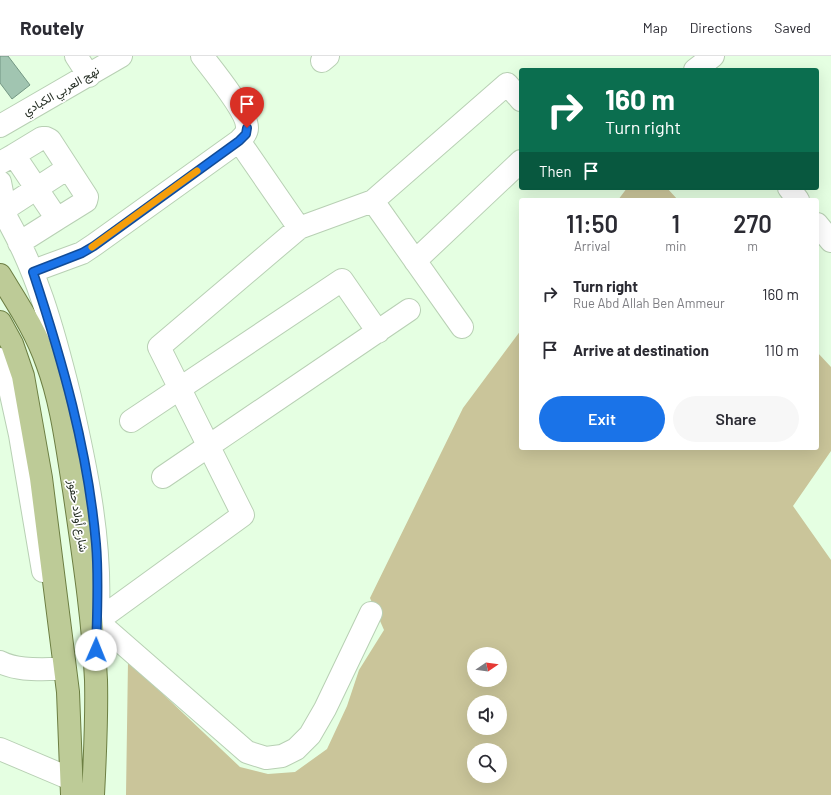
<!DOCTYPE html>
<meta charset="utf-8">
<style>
body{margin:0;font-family:Barlow,Vazirmatn,sans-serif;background:#f7f7f7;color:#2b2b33;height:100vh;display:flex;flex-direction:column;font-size:15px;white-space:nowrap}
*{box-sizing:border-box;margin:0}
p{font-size:13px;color:#7c7c81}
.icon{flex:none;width:22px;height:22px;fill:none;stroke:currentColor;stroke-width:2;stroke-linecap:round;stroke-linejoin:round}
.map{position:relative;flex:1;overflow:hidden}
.details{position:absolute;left:519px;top:142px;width:300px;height:252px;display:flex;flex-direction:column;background:#fff;border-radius:4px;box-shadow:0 4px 16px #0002}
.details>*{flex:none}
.guide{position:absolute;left:519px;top:12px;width:300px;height:122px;border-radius:4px;box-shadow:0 4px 16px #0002;background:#0b6e4f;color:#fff;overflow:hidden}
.needle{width:26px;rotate:77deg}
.buttons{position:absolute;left:467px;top:591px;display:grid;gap:8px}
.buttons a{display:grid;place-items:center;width:40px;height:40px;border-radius:50%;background:#fff;box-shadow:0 4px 16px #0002;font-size:20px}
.pin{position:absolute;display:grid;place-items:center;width:34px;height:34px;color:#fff;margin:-41px -17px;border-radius:50% 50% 50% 0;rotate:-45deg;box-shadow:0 0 4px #0007}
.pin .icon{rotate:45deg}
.me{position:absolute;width:44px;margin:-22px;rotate:1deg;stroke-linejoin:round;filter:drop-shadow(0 0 3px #0008)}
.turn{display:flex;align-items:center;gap:14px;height:84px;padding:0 20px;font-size:18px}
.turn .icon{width:52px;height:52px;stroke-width:2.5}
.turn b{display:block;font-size:28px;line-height:34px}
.then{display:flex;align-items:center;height:38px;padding:0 20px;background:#0003;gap:8px;font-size:15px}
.eta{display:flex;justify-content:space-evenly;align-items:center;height:68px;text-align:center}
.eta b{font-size:24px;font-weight:600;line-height:28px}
.cta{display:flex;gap:8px;margin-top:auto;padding:8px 20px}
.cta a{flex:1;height:46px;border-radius:24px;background:#1a73e8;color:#fff;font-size:16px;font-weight:600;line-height:46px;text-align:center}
.cta a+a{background:#f7f7f7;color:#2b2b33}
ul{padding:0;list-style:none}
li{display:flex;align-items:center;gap:12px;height:56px;padding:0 20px}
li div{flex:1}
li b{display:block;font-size:15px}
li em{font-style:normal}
header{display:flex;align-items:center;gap:24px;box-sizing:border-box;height:56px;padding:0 20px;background:#fff;border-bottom:1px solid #e1e1e2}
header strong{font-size:19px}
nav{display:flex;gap:22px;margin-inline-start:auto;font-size:14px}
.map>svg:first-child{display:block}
</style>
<header>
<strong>Routely</strong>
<nav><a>Map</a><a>Directions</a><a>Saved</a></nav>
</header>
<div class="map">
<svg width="831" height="739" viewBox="0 0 831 739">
<rect width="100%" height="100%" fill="#e5ffe2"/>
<path fill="#cac59a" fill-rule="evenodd" d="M627 132H667L678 144H618Z
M521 274V392H817V296L831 311V395L793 450 831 504V739H126L128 605 240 711 268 718 295 716 327 693 347 650 359 614 384 574 370 542 463 352ZM474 598H500V624H474ZM474 646H500V672H474ZM474 694H500V720H474Z"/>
<path fill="#a1c5b1" stroke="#739683" d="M0 0H8L30 29 12 43 0 27Z"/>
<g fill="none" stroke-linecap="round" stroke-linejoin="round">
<g stroke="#b8d0b4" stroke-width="24">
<path id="minor" d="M76 0 89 20
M322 5 328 0
M695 14 713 0
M0 70 121 0
M239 85 299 172
M14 99 42 82H46L50 84 87 141 86 145 57 163
M0 107 14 99 57 163 19 187
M0 126 7 162
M789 132 798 144
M373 145 462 271
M0 151C36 209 54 276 70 341 86 411 101 482 98 554
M5 153 68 112
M817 168 831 185
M415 205 521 105
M33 215 82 197 94 189 239 85C243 81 247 77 247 72 248 57 212 13 202 0
M0 303 7 320 20 379 43 515
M131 365 342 224 378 276
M163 421 409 254
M371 557 325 653 310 679 296 693 282 700 266 702 247 696 97 565 243 459 159 291 299 172 373 145 507 28 521 44
M0 606C18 615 39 613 59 613
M0 693 71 723"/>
</g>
<g stroke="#6c7e42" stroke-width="24">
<path id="major" d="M0 219C17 247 36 275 47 307 62 347 67 392 74 434 83 497 93 561 96 624 97 662 95 701 93 739
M0 266 12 288 23 320 41 422 68 636 72 739"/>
</g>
<use href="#minor" stroke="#fff" stroke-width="22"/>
<use href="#major" stroke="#bdcb97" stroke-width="22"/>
</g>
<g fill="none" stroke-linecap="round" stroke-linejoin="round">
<g stroke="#114b97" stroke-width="10">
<path id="route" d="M96 594C97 559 99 523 96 488 88 394 62 304 33 216L82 197 94 190 239 85 246 78 247 72"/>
</g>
<use href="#route" stroke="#1a73e8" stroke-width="7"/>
<path stroke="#f59e0b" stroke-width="7" d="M92 191 197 115"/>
</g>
<g text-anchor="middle" stroke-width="3.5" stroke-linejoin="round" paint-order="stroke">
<g font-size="12" fill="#262f25" stroke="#fff">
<text transform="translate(61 35) rotate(-30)" y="4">نهج العربي الكبادي</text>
<text transform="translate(78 460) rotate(81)" y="4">شارع أولاد حفوز</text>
</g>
</g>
</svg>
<div class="buttons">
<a><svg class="needle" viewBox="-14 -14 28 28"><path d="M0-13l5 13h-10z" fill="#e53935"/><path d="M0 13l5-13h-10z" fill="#7c7c81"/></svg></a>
<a><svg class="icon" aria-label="sound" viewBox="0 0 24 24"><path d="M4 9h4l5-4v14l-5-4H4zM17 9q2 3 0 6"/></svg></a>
<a><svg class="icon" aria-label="search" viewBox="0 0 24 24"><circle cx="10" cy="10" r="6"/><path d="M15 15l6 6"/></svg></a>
</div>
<div class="pin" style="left:247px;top:72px;background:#d93025"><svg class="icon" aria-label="arrive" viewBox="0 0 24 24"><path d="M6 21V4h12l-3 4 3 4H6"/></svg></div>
<svg class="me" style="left:96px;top:594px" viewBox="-20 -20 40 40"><circle r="19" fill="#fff"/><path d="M0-13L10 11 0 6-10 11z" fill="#1a73e8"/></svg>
<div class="guide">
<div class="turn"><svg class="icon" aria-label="right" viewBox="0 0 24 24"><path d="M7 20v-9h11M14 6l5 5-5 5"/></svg><div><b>160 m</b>Turn right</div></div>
<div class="then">Then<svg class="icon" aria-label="arrive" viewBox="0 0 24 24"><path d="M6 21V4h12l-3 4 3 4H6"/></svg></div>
</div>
<section class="details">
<div class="eta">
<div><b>11:50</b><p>Arrival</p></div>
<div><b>1</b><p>min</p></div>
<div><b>270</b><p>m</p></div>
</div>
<ul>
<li><svg class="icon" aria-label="right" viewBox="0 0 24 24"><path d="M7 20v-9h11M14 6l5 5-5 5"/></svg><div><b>Turn right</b><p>Rue Abd Allah Ben Ammeur</p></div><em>160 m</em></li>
<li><svg class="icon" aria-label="arrive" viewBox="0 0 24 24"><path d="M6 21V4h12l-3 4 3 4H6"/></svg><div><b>Arrive at destination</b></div><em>110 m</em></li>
</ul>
<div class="cta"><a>Exit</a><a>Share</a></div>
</section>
</div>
